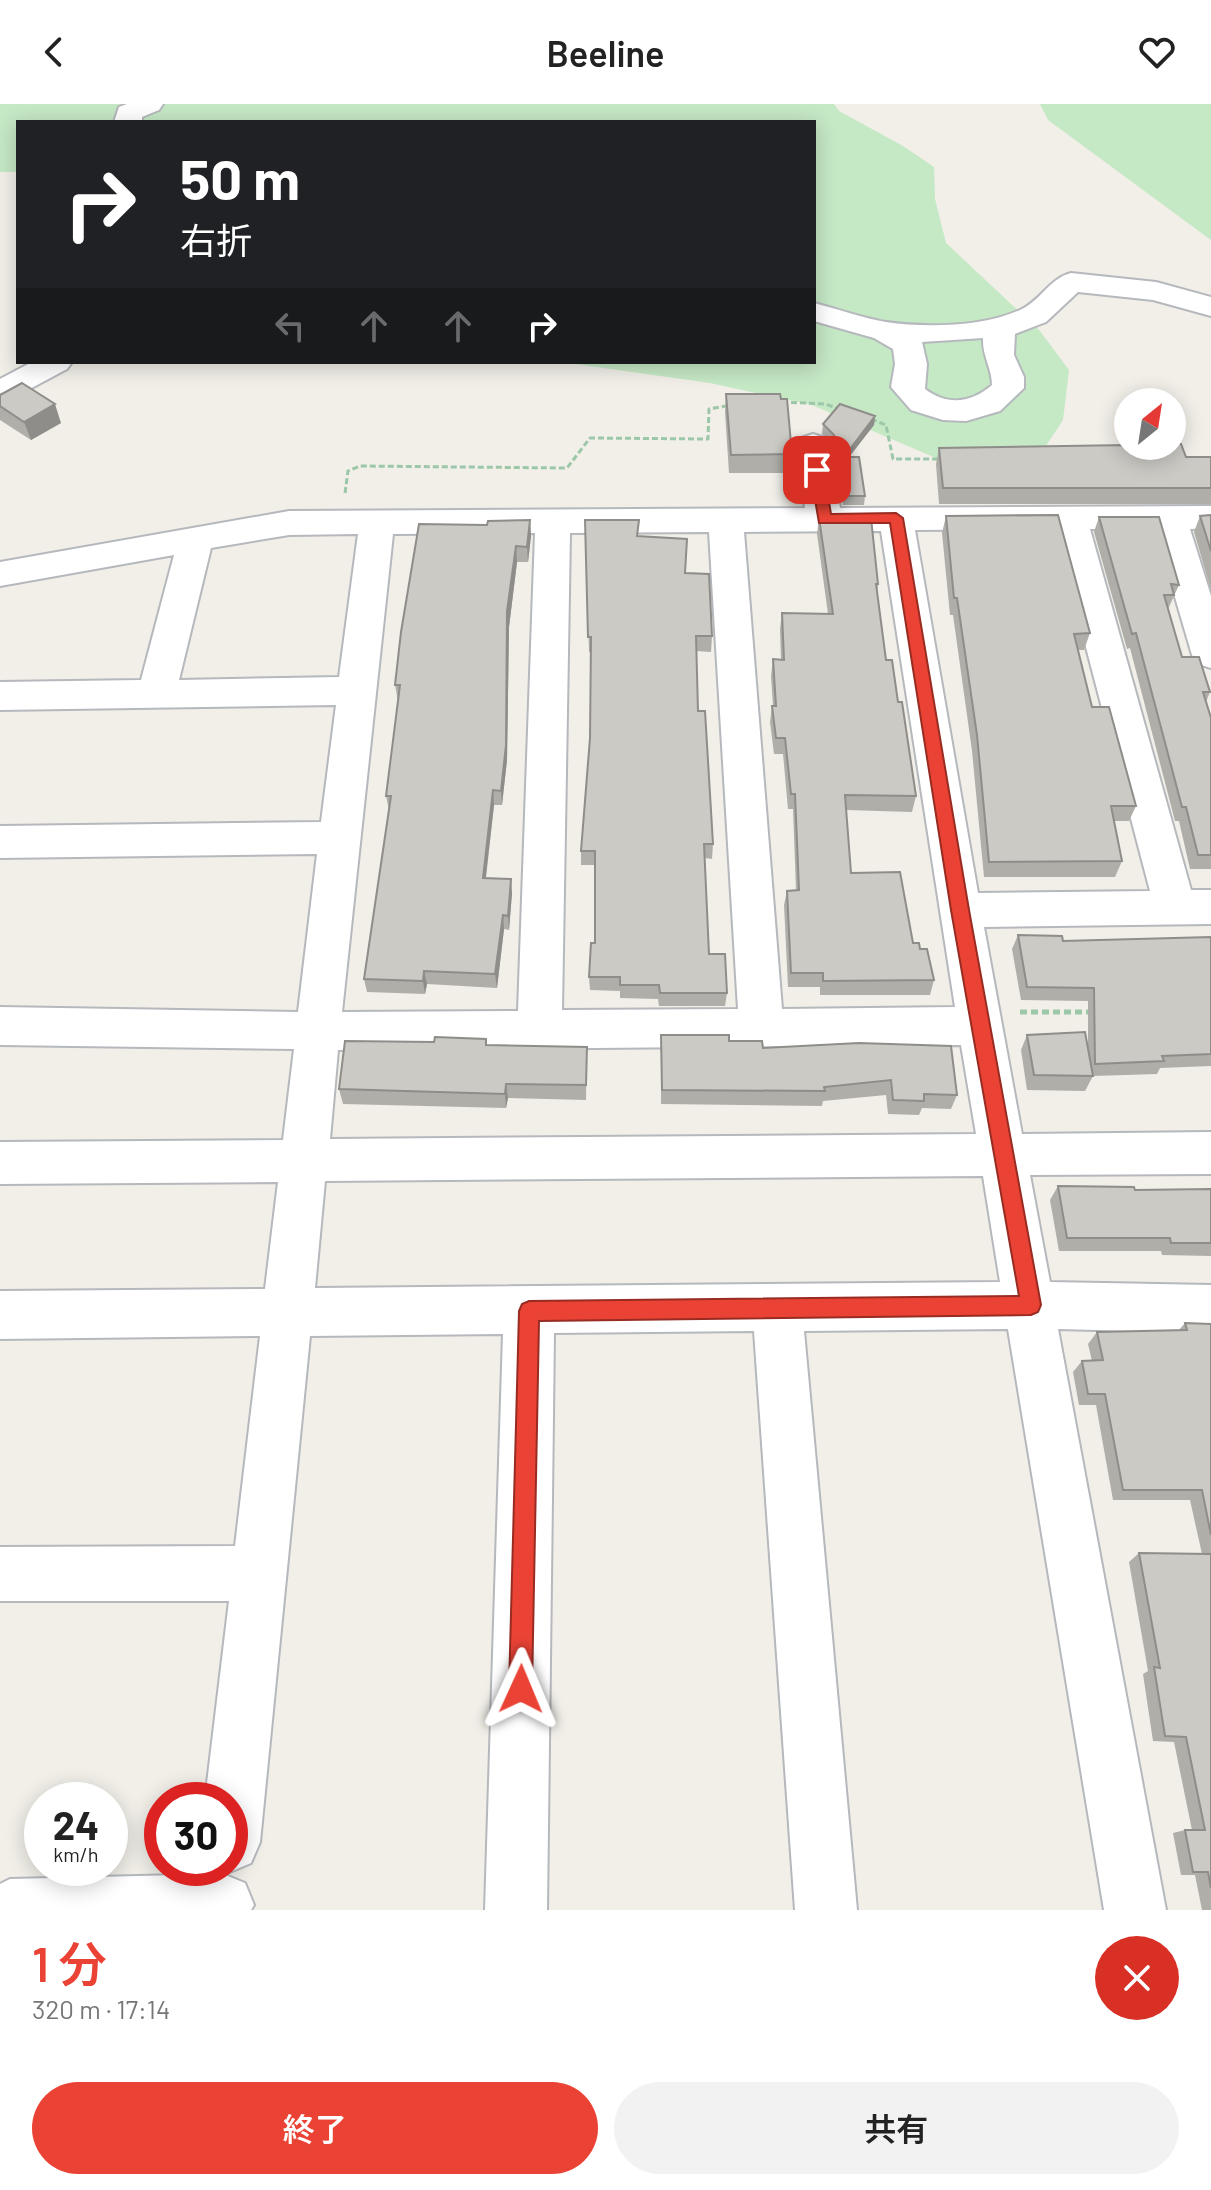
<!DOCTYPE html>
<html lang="ja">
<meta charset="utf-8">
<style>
body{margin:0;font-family:Barlow,"Noto Sans JP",sans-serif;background:#f2f2f2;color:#222;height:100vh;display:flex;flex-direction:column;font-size:30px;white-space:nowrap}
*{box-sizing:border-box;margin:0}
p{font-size:26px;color:#767676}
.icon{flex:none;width:44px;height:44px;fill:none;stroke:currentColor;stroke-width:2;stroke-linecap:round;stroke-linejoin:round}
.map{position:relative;height:1806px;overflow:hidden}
.side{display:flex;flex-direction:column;background:#fff;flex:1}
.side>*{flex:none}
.banner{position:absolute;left:16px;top:16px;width:800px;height:244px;border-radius:0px;box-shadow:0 4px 20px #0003;background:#202124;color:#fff;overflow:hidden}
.needle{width:52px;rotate:30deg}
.fabs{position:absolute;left:1114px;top:284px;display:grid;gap:16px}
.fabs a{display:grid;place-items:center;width:72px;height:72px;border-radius:50%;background:#fff;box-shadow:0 4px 20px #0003;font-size:40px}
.speed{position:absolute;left:24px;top:1678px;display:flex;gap:16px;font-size:40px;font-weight:700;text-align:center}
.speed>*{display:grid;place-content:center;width:104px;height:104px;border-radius:50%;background:#fff;box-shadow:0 4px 20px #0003;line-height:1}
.speed small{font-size:20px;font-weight:400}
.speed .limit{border:12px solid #d22;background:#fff;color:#111}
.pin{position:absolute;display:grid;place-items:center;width:68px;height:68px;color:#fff;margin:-34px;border-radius:16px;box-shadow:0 4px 12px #0006}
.me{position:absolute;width:88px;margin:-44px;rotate:1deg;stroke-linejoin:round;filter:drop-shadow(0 0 6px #0008)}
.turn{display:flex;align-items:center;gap:28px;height:168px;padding:0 32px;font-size:36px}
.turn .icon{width:104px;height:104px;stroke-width:2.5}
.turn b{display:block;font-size:56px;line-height:68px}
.lanes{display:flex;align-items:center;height:76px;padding:0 32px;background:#0003;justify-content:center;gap:40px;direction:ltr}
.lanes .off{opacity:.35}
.round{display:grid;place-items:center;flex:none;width:84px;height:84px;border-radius:42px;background:#f2f2f2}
.headline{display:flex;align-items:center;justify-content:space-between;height:136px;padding:0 32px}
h1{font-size:48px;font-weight:600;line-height:60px;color:#ea4335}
.action{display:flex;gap:16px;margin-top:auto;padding:16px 32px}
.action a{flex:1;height:92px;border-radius:48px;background:#ea4335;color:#fff;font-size:32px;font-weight:600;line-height:92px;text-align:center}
.action a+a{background:#f2f2f2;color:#222}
header{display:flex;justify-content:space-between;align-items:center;height:104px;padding:0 32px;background:#fff;font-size:36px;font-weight:600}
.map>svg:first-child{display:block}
</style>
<header><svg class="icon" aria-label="back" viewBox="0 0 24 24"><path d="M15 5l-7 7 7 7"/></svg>Beeline<svg class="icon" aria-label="heart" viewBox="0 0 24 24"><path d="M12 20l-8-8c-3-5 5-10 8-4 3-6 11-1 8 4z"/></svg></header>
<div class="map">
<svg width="1211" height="1806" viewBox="0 0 1211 1806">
<rect width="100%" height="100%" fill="#f1efe8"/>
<path fill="#c5e8c5" d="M0 0H834L839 7 903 42 934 63 935 95 946 139 1040 227 1069 266 1063 316 1032 363 964 366 812 301 710 279 561 258H814V18H18V68H0Z
M1040 0H1211V136L1048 16Z"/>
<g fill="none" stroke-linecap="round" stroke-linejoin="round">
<g stroke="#b5b8bc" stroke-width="4">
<path id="minor" d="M127 0H163L159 6 142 13V18H114L119 3Z
M1071 169 1156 178 1211 193V212L1153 196 1078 188 1046 218 1015 230 1014 251 1024 273V284L1000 307 966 317 943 316 911 306 891 283 895 260 893 245 874 234 814 217V199C838 205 862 214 886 218 926 224 985 223 1022 205 1041 196 1050 174 1071 169ZM983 234C982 252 992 264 992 281 971 299 948 302 925 285L927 260 922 238Z
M32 258H72L67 265 11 295 0 298V275Z
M813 330 825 334 830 341 840 404 1211 402V424L1190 425 1211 492V564L1198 560 1192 551 1155 425H1090L1191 786H1211V820L984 823 1022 1030 1211 1028V1070L1030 1071 1050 1178 1211 1181V1229L1058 1225 1166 1806H1104L1008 1225 804 1227 857 1806H795L754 1227 554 1229 547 1806H485L503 1230 310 1232 260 1738 251 1759 230 1768 220 1764H230V1696H205L229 1497H0V1443L235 1442 260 1232 0 1235V1187L265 1185 278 1078 0 1080V1038L283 1036 294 945 0 941V903L298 908 317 750 0 754V722L321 718 336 601 0 606V578L141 576 174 451 0 482V458L289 407 805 404 796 341 801 334ZM1055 425 1150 787 978 789 915 426ZM881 427 955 903 782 905 744 428ZM709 428 738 905 562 906 570 429ZM535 429 518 907 342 908 393 430ZM358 430 339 573 179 576 211 444 289 431ZM961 941 976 1030 330 1035 338 946ZM983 1072 1000 1178 315 1184 325 1077Z
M223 1770 245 1779 254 1801 251 1806H0V1780L10 1775Z"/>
</g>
<path stroke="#9cc7a9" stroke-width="3" stroke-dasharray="6 3" stroke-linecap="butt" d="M782 298 825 300 843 306
M871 315 886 321 893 355H943
M345 389 348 367 360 362 567 364 590 334 708 335 709 305 732 301"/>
<path stroke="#9cc7a9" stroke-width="5" stroke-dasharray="7 4" stroke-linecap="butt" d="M1020 908H1093"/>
<use href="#minor" fill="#fff" fill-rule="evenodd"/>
</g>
<path fill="#afaea9" d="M726 290 792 350 790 369H729L725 308Z
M0 291 61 319 31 336 0 316Z
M875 312 874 321 849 353 865 392 864 401H843L833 341 822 330 823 320Z
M939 344 1211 353V400H939L936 360Z
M1211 411V486L1194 428 1200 412Z
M946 412 1090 529 1084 546H1078L1092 603 1136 702 1129 717H1114L1122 757 1115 773H984L972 647 953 511H950L942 429Z
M1099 413 1179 481 1168 505 1182 553 1210 588 1206 598 1211 614V765H1190L1179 717H1175L1130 544 1127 545 1094 428Z
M819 414 878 480 877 488 886 556 898 598 916 692 912 708 846 706 851 769 913 839 920 845 934 876 930 891H820V883H788L784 801 787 787H796L793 705H788L783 650H774L770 618 772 602H773L771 572 773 555 781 556 780 525 782 509 828 510 817 430Z
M530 416 531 432 528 458H517L509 523 507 656 502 701H494L486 774 512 789 509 826 504 825 497 884 427 880 425 890 367 888 364 875 389 706 386 692 398 597 395 581 487 421Z
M585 416 638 432 685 469 712 532 711 548 696 547 698 607 713 740 712 755 705 754 709 850 727 889 725 902H659L658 895 620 894V887L590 886 589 873 595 839V761H581V747L590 634 591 548H589Z
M1018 831 1063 837 1211 833V962L1160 964 1157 970 1093 972 1085 987 1027 986 1021 946 1027 931 1088 946V897L1021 896 1012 845Z
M661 931 729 937 763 944 957 991 951 1005 922 1004 919 1011 888 1010 886 991 823 997 822 1002 661 1000Z
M487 941 587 943 586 996 508 994 506 1004 343 1000 339 985Z
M1058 1082 1135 1086 1211 1085V1152L1162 1151 1161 1147H1059L1050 1096Z
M1185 1219 1211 1220V1806H1202L1195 1771H1181L1173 1729 1185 1726H1192L1174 1638 1153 1637 1143 1570 1148 1567 1129 1458 1139 1449 1202 1450 1190 1396H1113L1096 1301H1079L1073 1268 1082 1257H1092L1088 1240 1097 1228 1179 1226Z"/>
<path fill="#8f8d8a" d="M55 300 61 319 31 336 24 318Z
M875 312 874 321 842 362 844 353Z
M530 416 531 432 528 458 527 443Z
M516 442 517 458 509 523 507 656 502 701 501 687 507 507Z
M493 686 494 701 484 788 483 774Z
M511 775 512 789 509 826 508 812Z
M503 811 504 825 497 884 495 870Z
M424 867 427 880 425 890 423 877Z
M506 980 508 994 506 1004 505 990Z"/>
<path fill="#cccac5" stroke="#8f8d8a" stroke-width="2" d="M22 279 55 300 24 318 0 302V291Z
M726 290H780L781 295H787L792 350 731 351Z
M840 300 875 312 844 353H859L865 392H844L834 331 823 320Z
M1172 340H1181L1186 353H1211V384H943L939 344 1128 341V342H1172Z
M1058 411 1090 529 1074 530 1092 603H1109L1136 702H1111L1122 757 989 758 977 631 957 494H954L946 412Z
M1211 411V447L1200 412Z
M1099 413H1159L1179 481 1171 480 1174 491H1164L1182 553H1199L1210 588H1203L1211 614V751H1198L1186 703H1182L1136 529 1132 530Z
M819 414H871L878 480H876L886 556H892L898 598H902L916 692 845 691 851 769 900 768 913 839H919L920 845H927L934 876 823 877V869H791L787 787 799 786 795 690H791L785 634H776L772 602H776L773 555 784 556 782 509 833 510Z
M530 416 527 443 516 442 507 507 506 641 501 687 493 686 483 774 511 775 508 812 503 811 495 870 424 867 423 877 364 875 391 692H386L400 581H395L401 528 419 420 487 421 488 417Z
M585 416H639L637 432 687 435 685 469 709 470 712 532H696L698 607H705L713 740H704L709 850H725L727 889H660L659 881H620V873H589L591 839H595V747H581L590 634 591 533H588Z
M1018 831 1062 832 1063 837 1211 833V950L1162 952 1164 957 1095 960 1094 884 1027 883Z
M1085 928 1093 972 1034 971 1027 931Z
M661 931H729V937H762L763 944 859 939 951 942 957 991 924 990V997L893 996 891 976 824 983 825 987 662 986Z
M435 933 486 935V941L587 943 586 981 506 980 505 990 339 985 345 937 434 938Z
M1058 1082 1134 1083 1135 1086 1211 1085V1139H1171L1170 1134H1067Z
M1185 1219 1211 1220V1431L1202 1386H1123L1105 1290H1088L1082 1257 1103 1256 1097 1228 1187 1226Z
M1139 1449 1211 1450V1784L1208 1768H1193L1185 1726H1205L1186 1633 1165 1632 1154 1563 1160 1564Z"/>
<path fill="#ea4335" stroke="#982c22" stroke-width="2" d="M817 361 824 366 831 410 896 409 903 414 969 806 1041 1201 1038 1208 1031 1211 539 1217 532 1585 529 1594 521 1597 512 1594 509 1585 519 1207 522 1200 529 1197 1019 1192 951 806 890 419H819L810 366Z"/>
</svg>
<div class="fabs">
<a><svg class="needle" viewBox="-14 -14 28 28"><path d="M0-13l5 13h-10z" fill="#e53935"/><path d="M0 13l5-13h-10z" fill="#767676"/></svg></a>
</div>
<div class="speed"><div>24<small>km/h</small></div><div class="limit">30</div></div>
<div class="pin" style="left:817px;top:366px;background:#d93025"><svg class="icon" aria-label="arrive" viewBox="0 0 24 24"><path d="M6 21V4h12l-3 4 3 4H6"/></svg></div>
<svg class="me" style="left:521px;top:1585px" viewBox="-20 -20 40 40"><path d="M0-17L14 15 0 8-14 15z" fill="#ea4335" stroke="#fff" stroke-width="4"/></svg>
<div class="banner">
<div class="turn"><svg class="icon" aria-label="right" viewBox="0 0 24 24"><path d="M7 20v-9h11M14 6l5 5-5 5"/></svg><div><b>50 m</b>右折</div></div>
<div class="lanes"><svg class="icon off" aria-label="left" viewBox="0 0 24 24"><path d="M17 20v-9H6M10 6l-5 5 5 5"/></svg><svg class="icon off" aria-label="ahead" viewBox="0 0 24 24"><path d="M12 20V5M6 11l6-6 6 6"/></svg><svg class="icon off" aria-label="ahead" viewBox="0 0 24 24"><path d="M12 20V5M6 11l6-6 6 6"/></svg><svg class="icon" aria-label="right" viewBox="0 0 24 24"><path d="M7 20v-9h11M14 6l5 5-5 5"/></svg></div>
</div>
</div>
<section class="side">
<div class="headline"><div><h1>1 分</h1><p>320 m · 17:14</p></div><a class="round" style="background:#d93025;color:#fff"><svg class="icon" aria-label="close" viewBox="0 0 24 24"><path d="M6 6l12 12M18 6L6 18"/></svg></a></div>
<div class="action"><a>終了</a><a>共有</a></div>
</section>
